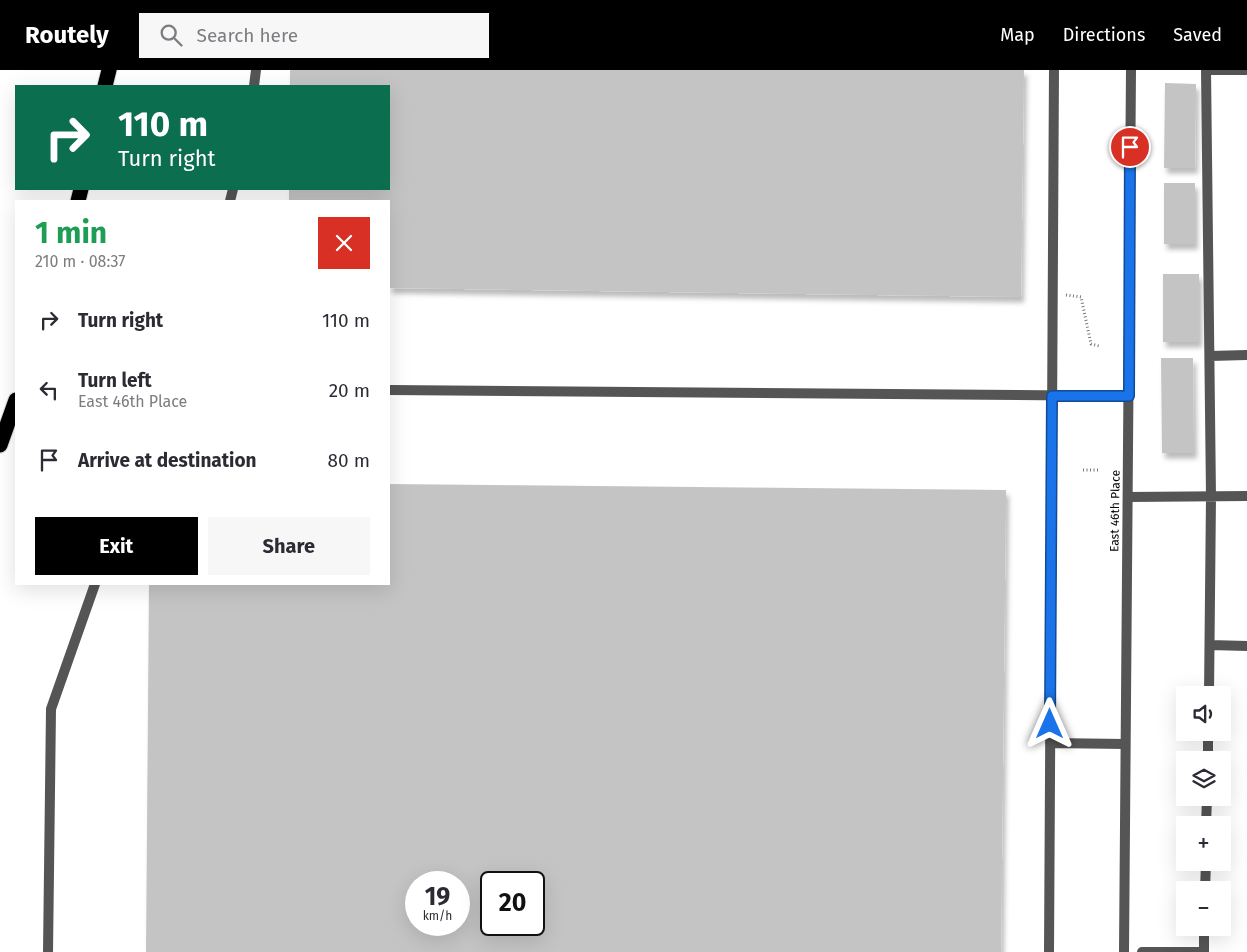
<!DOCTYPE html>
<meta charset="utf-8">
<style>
body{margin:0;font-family:"Fira Sans",sans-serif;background:#f7f7f7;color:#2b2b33;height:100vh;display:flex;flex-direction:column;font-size:19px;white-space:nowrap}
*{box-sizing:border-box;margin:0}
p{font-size:16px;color:#7c7c81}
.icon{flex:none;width:28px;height:28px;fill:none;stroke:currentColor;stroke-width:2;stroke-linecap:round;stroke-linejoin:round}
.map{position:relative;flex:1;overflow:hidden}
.panel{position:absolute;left:15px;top:130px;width:375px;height:385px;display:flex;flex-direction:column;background:#fff;border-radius:0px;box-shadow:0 5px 20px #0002}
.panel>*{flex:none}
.top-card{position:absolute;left:15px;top:15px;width:375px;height:105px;border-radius:0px;box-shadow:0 5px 20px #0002;background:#0b6e4f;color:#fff;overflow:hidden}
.buttons{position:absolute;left:1176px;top:616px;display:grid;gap:10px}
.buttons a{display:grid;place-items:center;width:55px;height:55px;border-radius:0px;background:#fff;box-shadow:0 5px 20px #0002;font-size:25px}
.speed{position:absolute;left:405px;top:801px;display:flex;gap:10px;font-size:25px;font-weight:700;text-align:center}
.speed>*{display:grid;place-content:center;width:65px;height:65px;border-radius:50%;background:#fff;box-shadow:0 5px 20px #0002;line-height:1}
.speed small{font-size:12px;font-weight:400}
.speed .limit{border:2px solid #111;border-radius:8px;background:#fff;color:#111}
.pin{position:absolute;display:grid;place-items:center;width:42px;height:42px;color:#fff;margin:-21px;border:2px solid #fff;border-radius:50%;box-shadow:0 1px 5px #0007}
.me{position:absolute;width:55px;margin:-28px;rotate:0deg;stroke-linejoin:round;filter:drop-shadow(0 0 4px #0008)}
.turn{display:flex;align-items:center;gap:18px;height:105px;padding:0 20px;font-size:22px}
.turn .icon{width:65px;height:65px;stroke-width:2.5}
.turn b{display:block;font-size:35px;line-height:42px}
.round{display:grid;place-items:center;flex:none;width:52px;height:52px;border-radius:0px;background:#f7f7f7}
.headline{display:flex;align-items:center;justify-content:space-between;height:85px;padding:0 20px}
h1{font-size:30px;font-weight:700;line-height:38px;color:#1e9e55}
.cta{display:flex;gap:10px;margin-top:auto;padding:10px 20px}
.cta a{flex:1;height:58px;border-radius:0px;background:#000;color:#fff;font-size:20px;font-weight:700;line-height:58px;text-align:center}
.cta a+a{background:#f7f7f7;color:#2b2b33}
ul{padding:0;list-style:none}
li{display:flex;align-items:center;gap:15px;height:70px;padding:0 20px}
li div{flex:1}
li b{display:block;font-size:19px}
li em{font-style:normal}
header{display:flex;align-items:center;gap:30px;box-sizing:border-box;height:70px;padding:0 25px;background:#000;color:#fff}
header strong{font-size:24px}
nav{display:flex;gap:28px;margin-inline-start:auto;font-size:18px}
.search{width:350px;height:45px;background:#f7f7f7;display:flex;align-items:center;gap:12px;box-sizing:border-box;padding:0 18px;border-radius:0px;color:#7c7c81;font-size:19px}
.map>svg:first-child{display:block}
</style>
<header>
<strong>Routely</strong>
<div class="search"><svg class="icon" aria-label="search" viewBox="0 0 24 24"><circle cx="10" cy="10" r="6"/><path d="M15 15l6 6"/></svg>Search here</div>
<nav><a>Map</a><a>Directions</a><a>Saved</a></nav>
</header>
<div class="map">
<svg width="1247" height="882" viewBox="0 0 1247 882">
<defs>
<filter id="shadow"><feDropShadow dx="3" dy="5.5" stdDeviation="2.5" flood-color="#0004"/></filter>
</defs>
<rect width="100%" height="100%" fill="#fff"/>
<path fill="#c4c4c4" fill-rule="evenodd" filter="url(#shadow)" d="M290 0H1024L1021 227 389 218V131H289V119H389V16H290Z
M1165 13 1196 14 1195 98H1164Z
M1164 113H1195V174H1164Z
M1163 204H1199V272H1163Z
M1161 288H1193L1194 383H1162Z
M389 414 1006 420 1001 882H146L149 514H389ZM416 812H459V855H416ZM491 812H534V855H491Z"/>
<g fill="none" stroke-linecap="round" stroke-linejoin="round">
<g stroke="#dbdbdb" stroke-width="17">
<path id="highway" d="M105 16 109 0
M78 131 81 119
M0 375 16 330"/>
</g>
<path stroke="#777" stroke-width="3" stroke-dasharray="1 2.5" stroke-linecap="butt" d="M1066 225 1081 227 1091 274 1099 276
M1083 400H1098"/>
<path stroke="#555" stroke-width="10" d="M254 16 256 0
M230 131 233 119
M1210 286 1247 285
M389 320 1129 326
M1128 427 1247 426
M1210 575 1247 576
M1209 625 1211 426 1206 0H1247
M1050 673 1125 674
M1208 690V662
M1206 755 1207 728
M1205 820 1206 792
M48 882 51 639 95 514
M1049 882 1054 0
M1142 882H1204
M1204 882V858"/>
<path stroke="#555" stroke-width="10" d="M1124 882 1131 0"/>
<use href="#highway" stroke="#000" stroke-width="15"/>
</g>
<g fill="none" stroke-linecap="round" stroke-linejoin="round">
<g stroke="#114b97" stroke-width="12">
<path id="route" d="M1050 654 1052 326H1129L1130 77"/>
</g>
<use href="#route" stroke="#1a73e8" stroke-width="9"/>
</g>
<g text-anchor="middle" stroke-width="4.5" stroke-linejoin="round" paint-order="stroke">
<g font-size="12" fill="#000" stroke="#fff">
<text transform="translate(1115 441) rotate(-89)" y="4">East 46th Place</text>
</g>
</g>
</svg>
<div class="buttons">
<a><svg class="icon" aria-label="sound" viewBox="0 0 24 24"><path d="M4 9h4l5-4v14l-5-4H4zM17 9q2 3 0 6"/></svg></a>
<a><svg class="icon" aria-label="layers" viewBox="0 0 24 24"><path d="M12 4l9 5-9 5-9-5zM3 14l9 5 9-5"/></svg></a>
<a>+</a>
<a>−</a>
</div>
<div class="speed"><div>19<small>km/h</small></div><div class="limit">20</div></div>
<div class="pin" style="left:1130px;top:77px;background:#d93025"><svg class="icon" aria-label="arrive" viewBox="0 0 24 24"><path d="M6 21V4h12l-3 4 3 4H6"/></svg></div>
<svg class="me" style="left:1050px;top:654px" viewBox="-20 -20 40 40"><path d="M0-17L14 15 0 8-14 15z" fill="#1a73e8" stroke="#fff" stroke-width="4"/></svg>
<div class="top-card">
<div class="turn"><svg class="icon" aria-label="right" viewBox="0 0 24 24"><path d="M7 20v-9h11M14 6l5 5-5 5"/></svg><div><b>110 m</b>Turn right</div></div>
</div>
<section class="panel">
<div class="headline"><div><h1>1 min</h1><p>210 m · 08:37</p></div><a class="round" style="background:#d93025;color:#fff"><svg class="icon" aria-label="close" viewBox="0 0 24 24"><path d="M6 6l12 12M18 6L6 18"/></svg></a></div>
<ul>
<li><svg class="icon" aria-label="right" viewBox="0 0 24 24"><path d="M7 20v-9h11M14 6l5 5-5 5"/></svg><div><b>Turn right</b></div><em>110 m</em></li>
<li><svg class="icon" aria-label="left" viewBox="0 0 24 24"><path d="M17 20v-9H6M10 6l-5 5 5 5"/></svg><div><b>Turn left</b><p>East 46th Place</p></div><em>20 m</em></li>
<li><svg class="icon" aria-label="arrive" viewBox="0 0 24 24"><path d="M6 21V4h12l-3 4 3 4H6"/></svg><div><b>Arrive at destination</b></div><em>80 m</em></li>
</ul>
<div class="cta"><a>Exit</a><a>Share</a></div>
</section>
</div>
